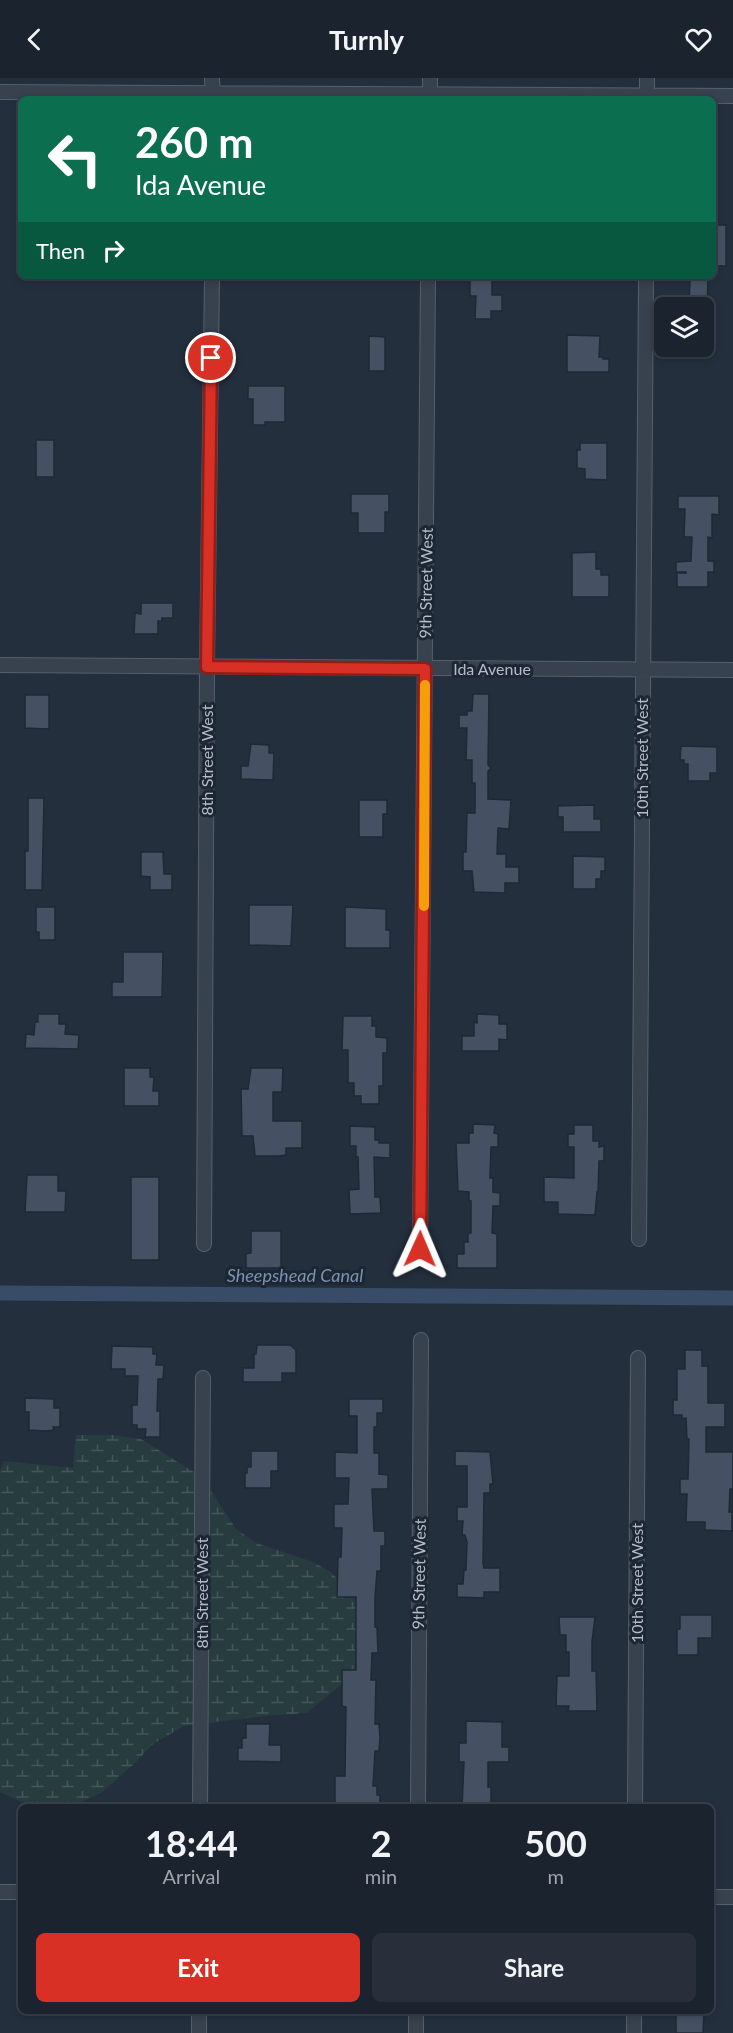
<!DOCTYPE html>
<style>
body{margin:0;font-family:Lato,sans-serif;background:#282f3a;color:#f1f3f6;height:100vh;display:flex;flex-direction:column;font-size:22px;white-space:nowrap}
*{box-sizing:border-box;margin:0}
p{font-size:20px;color:#a0a4aa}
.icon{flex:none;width:33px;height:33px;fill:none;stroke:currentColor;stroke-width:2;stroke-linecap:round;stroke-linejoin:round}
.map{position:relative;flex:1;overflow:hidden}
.side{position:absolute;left:18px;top:1726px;width:696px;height:210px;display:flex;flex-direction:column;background:#1b232e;border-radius:9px;box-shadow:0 3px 9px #0003,0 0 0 2px #39404a}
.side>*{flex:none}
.guide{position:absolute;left:18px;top:18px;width:698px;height:183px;border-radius:9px;box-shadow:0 3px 9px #0003,0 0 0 2px #39404a;background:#0b6e4f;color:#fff;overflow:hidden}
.tools{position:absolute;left:654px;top:219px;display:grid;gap:12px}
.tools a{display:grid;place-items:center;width:60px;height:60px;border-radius:9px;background:#1b232e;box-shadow:0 3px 9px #0003,0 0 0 2px #39404a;font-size:30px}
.pin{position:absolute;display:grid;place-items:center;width:51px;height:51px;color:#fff;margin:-26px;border:3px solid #fff;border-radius:50%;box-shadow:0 2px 6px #0007}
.me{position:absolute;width:66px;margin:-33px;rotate:1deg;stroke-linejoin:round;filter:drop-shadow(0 0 4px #0008)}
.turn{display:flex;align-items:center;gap:21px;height:126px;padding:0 18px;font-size:27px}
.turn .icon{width:78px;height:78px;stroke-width:2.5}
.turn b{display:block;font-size:42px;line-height:51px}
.then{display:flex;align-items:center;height:57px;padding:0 18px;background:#0003;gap:12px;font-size:22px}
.eta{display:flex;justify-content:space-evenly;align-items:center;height:102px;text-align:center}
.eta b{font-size:36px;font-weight:700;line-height:42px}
.cta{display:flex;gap:12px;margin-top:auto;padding:12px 18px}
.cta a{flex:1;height:69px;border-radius:9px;background:#d93025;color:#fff;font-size:24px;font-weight:700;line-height:69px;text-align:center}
.cta a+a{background:#282f3a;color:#f1f3f6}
header{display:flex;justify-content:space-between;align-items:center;height:78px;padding:0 18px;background:#1b232e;font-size:27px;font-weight:700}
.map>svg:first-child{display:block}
</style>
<header><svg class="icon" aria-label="back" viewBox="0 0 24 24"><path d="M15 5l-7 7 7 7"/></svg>Turnly<svg class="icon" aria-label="heart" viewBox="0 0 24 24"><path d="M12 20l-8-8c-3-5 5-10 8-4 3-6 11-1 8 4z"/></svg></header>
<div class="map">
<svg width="733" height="1955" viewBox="0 0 733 1955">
<defs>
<pattern id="wetland-marsh" width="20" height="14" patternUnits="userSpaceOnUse" patternTransform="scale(1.5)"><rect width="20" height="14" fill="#263c3f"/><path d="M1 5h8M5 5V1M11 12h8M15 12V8" fill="none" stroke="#435659"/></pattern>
</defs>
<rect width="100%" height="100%" fill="#242f3e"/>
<path fill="url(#wetland-marsh)" d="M76 1357H112L141 1361 202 1399 236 1451 256 1465 313 1484 331 1494 356 1521 359 1592 307 1635 265 1638 184 1648 153 1666 134 1686 101 1715 70 1729H33L0 1714V1393L4 1383 73 1390Z"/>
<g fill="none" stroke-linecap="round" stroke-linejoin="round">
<path stroke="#394c67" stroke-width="15" d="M0 1215 733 1220"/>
</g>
<path fill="#455162" stroke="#1f2835" stroke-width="1.5" d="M712 147H726V188H712Z
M470 201 492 202V217H502V233H491V241H475L476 218H470Z
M690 202H708L707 230H689Z
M567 257 600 258 599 279H603V281H609V294H567Z
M369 258 385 259V293H369Z
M248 308H285V344H265V347H253V321H248Z
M36 362H54V399H36Z
M580 365H607V402L585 401V391L577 390V372H580Z
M351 416H389V434H385V455H358V435H351Z
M678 418H719V437L712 436V460L708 459V483H714V494H708V509H677V495H686V494H676V484L691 483 692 459H684L685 431H678Z
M596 474V491H601V497H609V519H572V475Z
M141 525H173V540H162V543H158V556H134L135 535 141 536Z
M473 616H489L488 687 491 690 488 693V721L511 722 509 751 498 750 497 776H506V789H519V805H505V815L474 814 472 793H463V774H466L467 735H475V705H472V682H466L467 650H459V637H467V633H472Z
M25 617H49V651L25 650Z
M251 666 269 667V675H274L273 702 241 701V688H248Z
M681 668 717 669V695H710V703H688V686H684V682H680Z
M28 720H44L42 812H25V773H28Z
M359 722H387V736H383V759H359Z
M594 727V741H601V754H563V739H558V728Z
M141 774H163L164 796H172V812H150V799L141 798Z
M573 778 605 779V793H601V801H596V811H573Z
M249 827H293L291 868 249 867Z
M36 829H55V862H39V854H36Z
M345 829 386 831V852H390V870H345Z
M123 874H163L162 919H112V904H123Z
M38 936H59V946H66L65 956 79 957 78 971 25 970 26 956 34 957 35 944H38Z
M477 936 499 937V946H507V962L499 961V973H462V958H474V944L477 945Z
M343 938H372V948H376V959L387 960V975H383V1008H379V1026H361V1018H354V1005H348V972H342Z
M124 990H150V999H154L153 1013H159V1028H124Z
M251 990H283L282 1014H273V1043H302V1070H286V1077L279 1078H255L253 1058H242L241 1011H248Z
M473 1046 495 1047 494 1055 498 1056V1069H491L490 1100H493V1114L500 1115V1128H493L492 1155 497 1156V1190H457V1176H464V1164H468V1155H471V1123H469V1114L458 1113 456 1065H469V1055H473Z
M574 1047H593V1063H599V1069L604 1068V1083H599L598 1114H597L595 1137 558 1136V1124H544V1099L574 1100V1069H568V1056H574Z
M350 1048 375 1049V1062H379V1065H390V1080L374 1079 375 1119H380L381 1135 350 1136 349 1112 359 1111 358 1079H356V1068H350Z
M27 1097H58V1113H66L65 1134H25Z
M131 1099H159V1182H131Z
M251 1153H281V1190H246V1176L251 1175Z
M257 1267H290L296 1272V1295H282V1304H243V1290H254V1276H256Z
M112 1268 153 1269V1276H157L156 1287H164L163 1301H158L157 1333H160V1359H145L146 1351H137V1347H132V1327H137L138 1298H125V1291H111Z
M685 1272H702V1288H708V1325H725V1349H706V1374H733V1411H730L729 1434H732V1453L705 1452V1444H686L687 1416H680V1401H688L689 1361H687L686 1340 682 1341V1337H673V1322H677V1291H685Z
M25 1320 54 1321V1330H60V1349H53L54 1352 46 1353 29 1352V1334H25Z
M349 1321H383V1335H377V1349H374V1375H379V1396L388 1397V1411H372L374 1453H385V1468H381V1493H377L375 1519V1549H377L378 1575H372L371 1602H376L375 1646H379L380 1660 379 1673H375L373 1708H377V1717H380V1730H335V1698H345L346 1629 342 1628V1592H356V1519H337L338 1479H341L342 1450H334V1426H348L349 1400H335V1374L357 1375V1338H349Z
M251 1373H278V1393H271V1410H245V1395H247V1389H251Z
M455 1373 490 1374 493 1406H490V1415H484L483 1485 484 1490H500V1514H484V1520L457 1519V1506H463L464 1492H466L467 1464 465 1457H462L463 1443H457V1429H467V1388H455Z
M680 1537H712V1560H698V1577H677V1551H680Z
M559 1539H595L592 1564V1593H596L597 1633H568L569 1628H556L557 1598H569V1574H566V1557H560Z
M466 1643 502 1644V1669H509V1684H488V1709H491V1727H488V1730H462L464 1684H459V1665H466Z
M246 1646H270L269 1667H281V1684L238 1683V1670H242V1660H246Z
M676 1934H704L703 1955H676Z"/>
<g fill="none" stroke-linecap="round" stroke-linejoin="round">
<g stroke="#565f6c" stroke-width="16">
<path id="minor" d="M212 0 213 21
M0 14 733 18
M430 21V0
M647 21V0
M0 587 733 592
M639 1161 646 198
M204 1166 207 589 212 198
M420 1171 428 198
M200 1730 203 1300
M418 1730 421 1262
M635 1730 638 1280
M0 1814H21
M711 1819H733
M199 1955V1934
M416 1955V1934
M634 1955V1934"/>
</g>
<use href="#minor" stroke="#38414e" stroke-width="14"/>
</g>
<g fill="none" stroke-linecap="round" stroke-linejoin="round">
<g stroke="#8d1f18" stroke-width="15">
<path id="route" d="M211 280 207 589 425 591 420 1171"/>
</g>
<use href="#route" stroke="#d93025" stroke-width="10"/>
<path stroke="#f59e0b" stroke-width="10" d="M424 828 425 607"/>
</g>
<g text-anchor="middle" stroke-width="6" stroke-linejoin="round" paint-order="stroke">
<g font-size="16" fill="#b4bcc9" stroke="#1d2633">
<text transform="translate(426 505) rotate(-89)" y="6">9th Street West</text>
<text x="492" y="597">Ida Avenue</text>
<text transform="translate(642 680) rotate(-90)" y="6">10th Street West</text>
<text transform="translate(207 682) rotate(-90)" y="6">8th Street West</text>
<text transform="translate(419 1496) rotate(-89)" y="6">9th Street West</text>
<text transform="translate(637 1505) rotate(-90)" y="6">10th Street West</text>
<text transform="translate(202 1515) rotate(-90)" y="6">8th Street West</text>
</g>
<g font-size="18" font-style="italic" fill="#7c92b1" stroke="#1d2633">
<text x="295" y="1204">Sheepshead Canal</text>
</g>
</g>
</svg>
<div class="tools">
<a><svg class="icon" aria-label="layers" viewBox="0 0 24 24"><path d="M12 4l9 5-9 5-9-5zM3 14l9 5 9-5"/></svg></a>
</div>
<div class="pin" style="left:211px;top:280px;background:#d93025"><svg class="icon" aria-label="arrive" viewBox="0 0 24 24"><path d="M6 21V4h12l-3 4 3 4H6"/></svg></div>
<svg class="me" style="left:420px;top:1171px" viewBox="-20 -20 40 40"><path d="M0-17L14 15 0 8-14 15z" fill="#d93025" stroke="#fff" stroke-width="4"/></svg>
<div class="guide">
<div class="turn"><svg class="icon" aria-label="left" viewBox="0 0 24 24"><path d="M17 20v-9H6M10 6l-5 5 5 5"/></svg><div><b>260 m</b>Ida Avenue</div></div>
<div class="then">Then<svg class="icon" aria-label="right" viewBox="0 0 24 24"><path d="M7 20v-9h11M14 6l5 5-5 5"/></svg></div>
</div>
<section class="side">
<div class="eta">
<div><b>18:44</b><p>Arrival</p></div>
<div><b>2</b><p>min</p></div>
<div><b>500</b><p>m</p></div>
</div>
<div class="cta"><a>Exit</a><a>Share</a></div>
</section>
</div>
